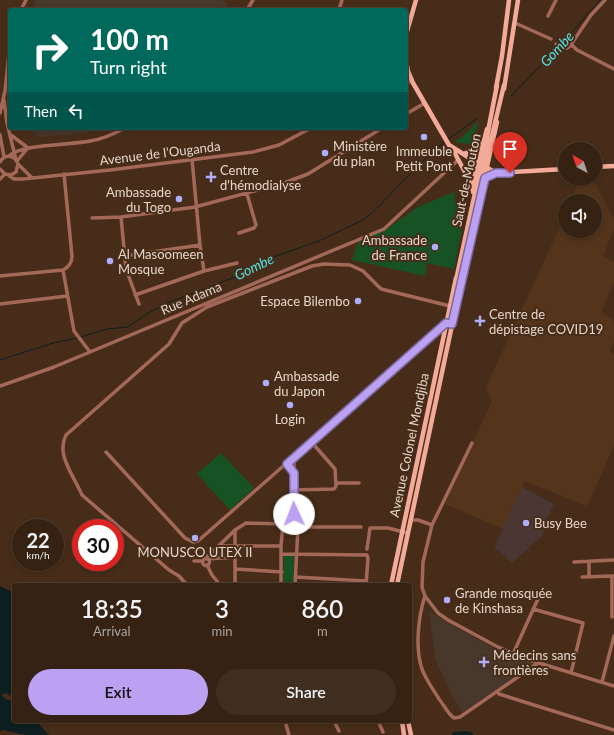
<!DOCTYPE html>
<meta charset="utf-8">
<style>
body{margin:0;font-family:Lato,sans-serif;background:#402f21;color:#f1f3f6;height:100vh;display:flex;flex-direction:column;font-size:15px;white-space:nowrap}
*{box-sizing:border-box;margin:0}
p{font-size:13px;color:#aaa4a0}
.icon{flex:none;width:22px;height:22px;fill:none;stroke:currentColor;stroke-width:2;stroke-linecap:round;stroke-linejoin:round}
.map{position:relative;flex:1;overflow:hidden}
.side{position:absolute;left:12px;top:583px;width:400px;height:140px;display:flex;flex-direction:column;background:#352213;border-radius:4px;box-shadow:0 2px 6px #0003,0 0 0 1px #4f3f33}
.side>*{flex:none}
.guide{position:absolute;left:8px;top:8px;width:400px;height:122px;border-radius:4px;box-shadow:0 2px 6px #0003,0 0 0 1px #4f3f33;background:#00695c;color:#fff;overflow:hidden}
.needle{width:26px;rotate:320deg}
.tools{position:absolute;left:558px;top:142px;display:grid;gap:8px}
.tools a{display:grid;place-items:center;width:44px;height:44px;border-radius:50%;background:#352213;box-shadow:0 2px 6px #0003,0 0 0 1px #4f3f33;font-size:20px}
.speed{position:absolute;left:12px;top:519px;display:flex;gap:8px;font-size:20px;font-weight:700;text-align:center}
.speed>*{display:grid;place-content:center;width:52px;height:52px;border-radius:50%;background:#352213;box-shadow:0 2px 6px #0003,0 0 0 1px #4f3f33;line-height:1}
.speed small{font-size:10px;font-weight:400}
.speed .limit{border:6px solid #d22;background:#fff;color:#111}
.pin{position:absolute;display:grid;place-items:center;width:34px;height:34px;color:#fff;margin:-41px -17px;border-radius:50% 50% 50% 0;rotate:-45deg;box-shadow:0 0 4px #0007}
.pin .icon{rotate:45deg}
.me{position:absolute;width:44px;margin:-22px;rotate:358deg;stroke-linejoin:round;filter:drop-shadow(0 0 3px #0008)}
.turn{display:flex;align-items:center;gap:14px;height:84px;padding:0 16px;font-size:18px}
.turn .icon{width:52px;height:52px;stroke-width:2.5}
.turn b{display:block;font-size:28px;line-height:34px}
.then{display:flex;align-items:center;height:38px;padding:0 16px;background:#0003;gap:8px;font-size:15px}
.eta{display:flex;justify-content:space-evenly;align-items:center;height:68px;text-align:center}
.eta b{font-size:24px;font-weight:600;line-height:28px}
.primary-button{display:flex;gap:8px;margin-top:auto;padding:8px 16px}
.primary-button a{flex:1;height:46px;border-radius:24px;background:#bca0f2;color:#111;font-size:16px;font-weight:600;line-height:46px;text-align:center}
.primary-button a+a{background:#402f21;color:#f1f3f6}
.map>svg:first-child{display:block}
</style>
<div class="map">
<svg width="614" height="735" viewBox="0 0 614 735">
<rect width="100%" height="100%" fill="#472d19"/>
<path fill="#54341b" d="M579 179 588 180V179H593L614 220V229L603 256 614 262V282L601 313 612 319 614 325V342L610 351 614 354V446L587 506 525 481 503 529 445 504 492 401 485 389 565 216V231H595V201H571Z"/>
<path fill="#4a3632" d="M522 487 554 504 547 518 543 535 512 563 498 550 494 548Z"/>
<path fill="#47382b" d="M36 0H223L231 10H32Z
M28 128H105L85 133 39 137Z
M429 612 493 648H498L535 663 463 712 453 697 436 661Z"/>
<path fill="#175224" d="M479 121 471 143 468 144 456 142 454 140 460 139Z
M454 192 455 201 467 203 454 269 427 263 425 276 352 260 359 240 387 229 418 207Z
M221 453 254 488 230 510 197 474Z
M284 556H294L293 585H283Z"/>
<path fill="#0d1f20" d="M0 586 14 593V693L10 696 6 693 0 696Z
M3 699 14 701V721H36L49 735H25L3 730 0 732V702Z"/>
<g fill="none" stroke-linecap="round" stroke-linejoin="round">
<path stroke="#0d1f20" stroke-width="1" d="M561 45 600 0
M511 96 559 47
M447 140 478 118
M81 337 107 329 128 327 145 315 167 303 235 277 265 260 321 240 361 221 373 212 420 164 445 141
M0 360 53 343 78 338"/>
<path stroke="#0d1f20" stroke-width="6" d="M0 698 14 711
M455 735 466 734 470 735"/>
<path stroke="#a46859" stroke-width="3.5" d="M21 10 26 0
M247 10 253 0
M339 10 342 0
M548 16 556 0
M515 23 551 39
M556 44C563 49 565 50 572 45V43L591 15 605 0
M572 45 577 50 614 69
M406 80 413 83
M4 100 7 123 16 160
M0 113 5 91 10 44
M406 114 425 103
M0 135 4 157
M11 135 28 148
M9 156C21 144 72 145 90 141 103 139 114 134 125 128
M192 159 200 245 204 271
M17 161 27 149
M0 162C5 153 15 155 18 164L16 172 11 175 5 174 0 169
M18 164 32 178
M8 175 14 179H23L110 170 253 152 279 145 311 128
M0 179 5 174
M121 217 126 269 139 304
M92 218 121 217 195 207 284 183 308 174 382 128
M239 233 254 228 256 225 247 194
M125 256 200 245
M63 270 74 331 90 352
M0 276 63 270C69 267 72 263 72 256L64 174
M135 295 204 271 237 263
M0 304 67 296
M0 386 54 367 90 352 384 229 458 160
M472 443 432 525 423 562 422 587 425 596 438 613 448 620 496 646 526 659 614 686
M106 452 185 538 193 542 198 541 446 323
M294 463V473
M287 464 294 473 293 490 295 526
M337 483H359
M293 490 334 489 336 486 335 469 315 446
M410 520H418L432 525
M219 546H281
M367 549 370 528H388L407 533
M282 554 367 555 368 558 366 585
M202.5 562a3.5 3.5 0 1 1 7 0a3.5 3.5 0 1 1-7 0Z
M205 559 235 530 246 523 291 524 298 527H361
M207 559 235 557
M194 561H202
M589 561V577
M574 562 614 560
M207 565 212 575 220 585
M235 569 282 572
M295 577 366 581
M582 577 613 576
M187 585 179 576 169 570 82 495C77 483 62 461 63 448 63 444 64 439 66 435L169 344 182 323 207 307 312 266 324 264 350 265 363 271 381 289 450 306
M235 585V530
M281 585V546L283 524
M295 585 298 527
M425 596C418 617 415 649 422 669 426 680 433 689 439 699 444 705 448 714 454 718L460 717 538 663
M533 609 583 623 571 673
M612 617V576
M513 654 542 590
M602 682 614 636
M497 692 499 694 614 730
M285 721 289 735
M334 721 339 731
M378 721 383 732"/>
<path stroke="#f4aa98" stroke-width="4.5" d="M406 35 416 0
M406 61 408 71 413 83 449 145 479 164
M496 88 502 56 509 0
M504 89 518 0
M452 147C458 162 468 173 472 189
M463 154 474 150 483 142
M486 167 496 173
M595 167 614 166
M467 174 477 176
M484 178 496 173 565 169
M473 192 475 175 487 129
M479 202 497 122
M391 585 456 278
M397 585 462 278
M402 721 404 735
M408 721 411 735"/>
<path stroke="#f4aa98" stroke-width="4.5" d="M456 280 485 147 497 85
M462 281 480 186 504 85"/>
</g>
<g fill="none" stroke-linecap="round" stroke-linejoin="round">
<g stroke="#7a689d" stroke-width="10">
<path id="route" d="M294 514V473L287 464 446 323 452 324 485 178 496 173H510"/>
</g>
<use href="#route" stroke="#bca0f2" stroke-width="7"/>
</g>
<g fill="#afaefa" stroke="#472d19" stroke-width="1.5">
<circle cx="424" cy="137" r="4"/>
<circle cx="325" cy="153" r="4"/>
<path d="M209 171h4v4h4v4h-4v4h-4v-4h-4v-4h4z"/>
<circle cx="179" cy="199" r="4"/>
<circle cx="435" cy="247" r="4"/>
<circle cx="110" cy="261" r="4"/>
<circle cx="358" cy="301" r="4"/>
<path d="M478 315h4v4h4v4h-4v4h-4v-4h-4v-4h4z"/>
<circle cx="266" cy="383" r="4"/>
<circle cx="290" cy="405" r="4"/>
<circle cx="526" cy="523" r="4"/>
<circle cx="195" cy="538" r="4"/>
<circle cx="447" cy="600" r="4"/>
<path d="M482 656h4v4h4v4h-4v4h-4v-4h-4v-4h4z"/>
</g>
<g text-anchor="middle" stroke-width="4" stroke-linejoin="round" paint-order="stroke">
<g font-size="13" fill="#e6d5c9" stroke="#472d19" text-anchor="start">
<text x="333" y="151">Ministère<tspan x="333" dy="15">du plan</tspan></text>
<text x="424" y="156" text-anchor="middle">Immeuble<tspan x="424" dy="15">Petit Pont</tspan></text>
<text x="220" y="175">Centre<tspan x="220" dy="15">d'hémodialyse</tspan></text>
<text x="171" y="197" text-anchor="end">Ambassade<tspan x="171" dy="15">du Togo</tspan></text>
<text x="427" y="245" text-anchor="end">Ambassade<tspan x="427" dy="15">de France</tspan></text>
<text x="118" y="259">Al Masoomeen<tspan x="118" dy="15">Mosque</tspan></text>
<text x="350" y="306" text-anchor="end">Espace Bilembo</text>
<text x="489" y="319">Centre de<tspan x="489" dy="15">dépistage COVID19</tspan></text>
<text x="274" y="381">Ambassade<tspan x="274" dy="15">du Japon</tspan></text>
<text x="290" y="424" text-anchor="middle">Login</text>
<text x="534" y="528">Busy Bee</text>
<text x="195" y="557" text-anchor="middle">MONUSCO UTEX II</text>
<text x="455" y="598">Grande mosquée<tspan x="455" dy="15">de Kinshasa</tspan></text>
<text x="493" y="660">Médecins sans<tspan x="493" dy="15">frontières</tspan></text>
</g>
<g font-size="13" fill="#e6d5c9" stroke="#472d19">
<text transform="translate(160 153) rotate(-7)" y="5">Avenue de l’Ouganda</text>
<text transform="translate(466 180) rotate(-78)" y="5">Saut-de-Mouton</text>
<text transform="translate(191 298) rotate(-23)" y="5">Rue Adama</text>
<text transform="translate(409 445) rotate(-78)" y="5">Avenue Colonel Mondjiba</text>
</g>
<g font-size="14" font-style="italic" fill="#53e2e7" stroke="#472d19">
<text transform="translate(557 49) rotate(-47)" y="5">Gombe</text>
<text transform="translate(254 267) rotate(-26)" y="5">Gombe</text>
</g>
</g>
</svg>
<div class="tools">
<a><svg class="needle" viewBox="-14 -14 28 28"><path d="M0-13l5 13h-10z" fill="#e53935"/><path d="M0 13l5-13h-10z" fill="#aaa4a0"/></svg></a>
<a><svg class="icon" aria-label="sound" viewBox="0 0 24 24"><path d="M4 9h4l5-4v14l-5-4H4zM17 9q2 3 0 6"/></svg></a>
</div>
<div class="speed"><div>22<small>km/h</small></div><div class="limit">30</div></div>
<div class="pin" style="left:510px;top:173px;background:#d93025"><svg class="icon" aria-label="arrive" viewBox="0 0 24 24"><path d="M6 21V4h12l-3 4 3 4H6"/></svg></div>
<svg class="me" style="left:294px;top:514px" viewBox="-20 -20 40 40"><circle r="19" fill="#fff"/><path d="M0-13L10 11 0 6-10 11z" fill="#bca0f2"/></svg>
<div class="guide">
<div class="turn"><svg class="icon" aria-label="right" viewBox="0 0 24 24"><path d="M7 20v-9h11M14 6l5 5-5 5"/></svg><div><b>100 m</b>Turn right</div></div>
<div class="then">Then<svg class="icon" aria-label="left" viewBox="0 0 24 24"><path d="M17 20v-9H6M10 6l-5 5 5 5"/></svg></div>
</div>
<section class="side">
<div class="eta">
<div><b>18:35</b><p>Arrival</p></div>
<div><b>3</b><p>min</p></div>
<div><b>860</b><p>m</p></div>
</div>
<div class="primary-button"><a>Exit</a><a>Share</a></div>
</section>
</div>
